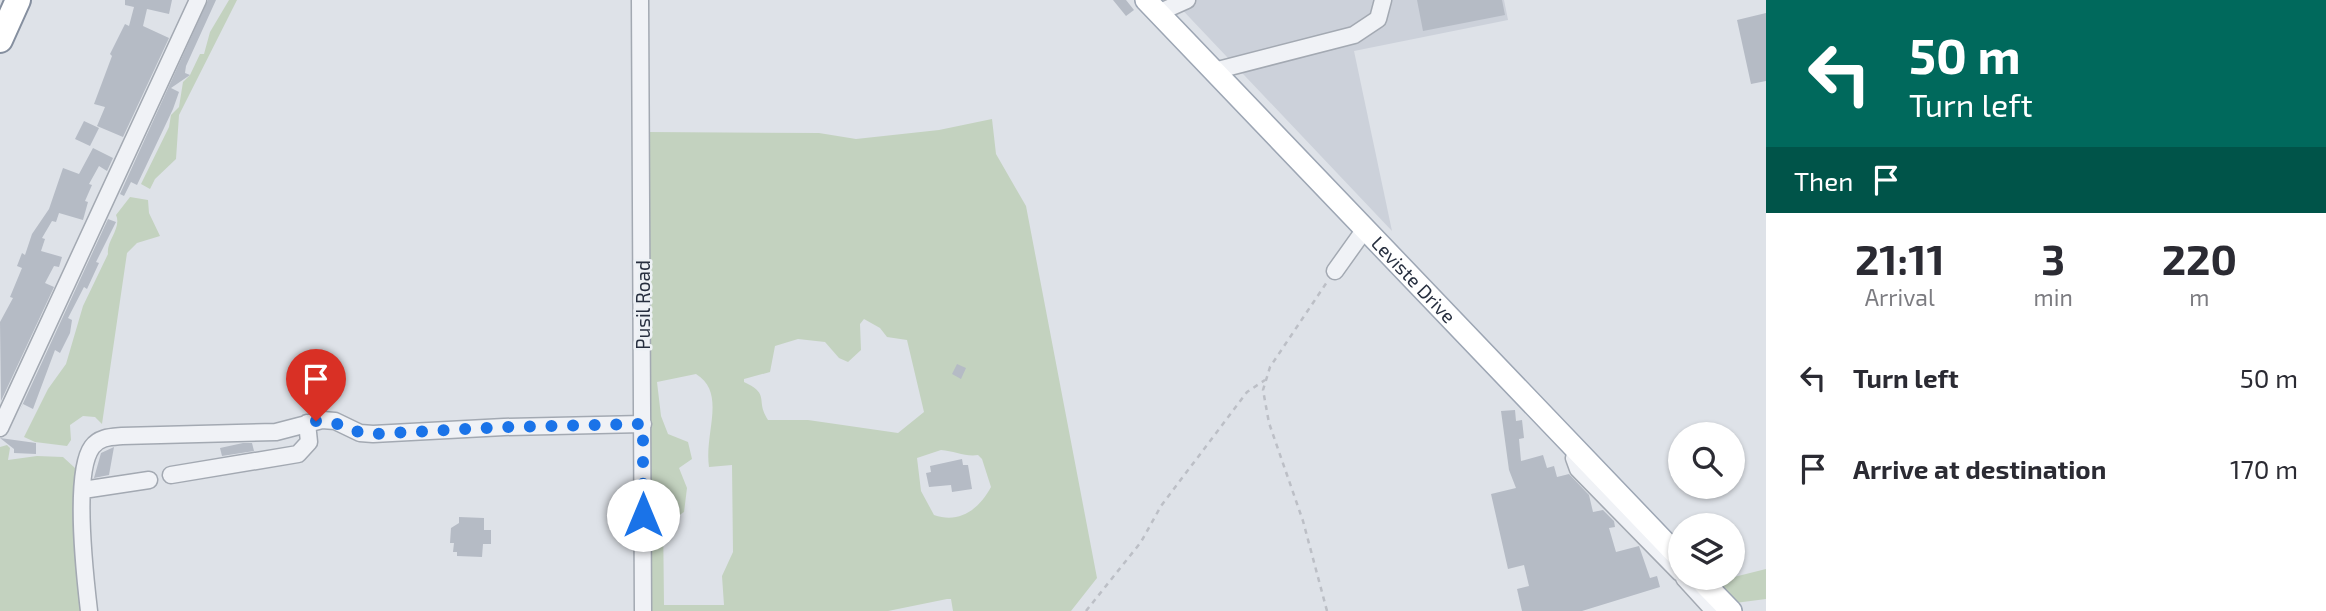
<!DOCTYPE html>
<style>
body{margin:0;font-family:"Exo 2",sans-serif;background:#f2f2f3;color:#2b2b33;height:100vh;display:flex;flex-direction:column;font-size:26px;white-space:nowrap}
*{box-sizing:border-box;margin:0}
p{font-size:23px;color:#7c7c81}
.icon{flex:none;width:38px;height:38px;fill:none;stroke:currentColor;stroke-width:2;stroke-linecap:round;stroke-linejoin:round}
.map{position:relative;flex:1;overflow:hidden}
.sheet{display:flex;flex-direction:column;background:#fff;width:560px}
.sheet>*{flex:none}
.hud{background:#00695c;color:#fff;overflow:hidden}
.fabs{position:absolute;left:1668px;top:422px;display:grid;gap:14px}
.fabs a{display:grid;place-items:center;width:77px;height:77px;border-radius:50%;background:#fff;box-shadow:0 2px 5px #0004;font-size:35px}
.pin{position:absolute;display:grid;place-items:center;width:60px;height:60px;color:#fff;margin:-72px -30px;border-radius:50% 50% 50% 0;rotate:-45deg;box-shadow:0 0 7px #0007}
.pin .icon{rotate:45deg}
.me{position:absolute;width:77px;margin:-38px;rotate:0deg;stroke-linejoin:round;filter:drop-shadow(0 0 5px #0008)}
.turn{display:flex;align-items:center;gap:24px;height:147px;padding:0 28px;font-size:32px}
.turn .icon{width:91px;height:91px;stroke-width:2.5}
.turn b{display:block;font-size:49px;line-height:60px}
.then{display:flex;align-items:center;height:66px;padding:0 28px;background:#0003;gap:14px;font-size:26px}
.eta{display:flex;justify-content:space-evenly;align-items:center;height:119px;text-align:center}
.eta b{font-size:42px;font-weight:700;line-height:49px}
ul{padding:0;list-style:none}
li{display:flex;align-items:center;gap:21px;height:91px;padding:0 28px}
li div{flex:1}
li b{display:block;font-size:26px}
li em{font-style:normal}
main{display:flex;flex:1;min-height:0}
.map>svg:first-child{display:block}
</style>
<main>
<div class="map">
<svg width="1766" height="611" viewBox="0 0 1766 611">
<rect width="100%" height="100%" fill="#dee2e8"/>
<path fill="#ccd1da" d="M1173 0H1504L1508 20 1354 51 1392 231Z"/>
<path fill="#c3d2bf" fill-rule="evenodd" d="M229 0H237L179 115 176 159 155 179 150 189 141 184 169 127 171 115 179 107 183 82 190 75 200 54H204L210 32Z
M992 119 996 154 1026 206 1097 578 1071 611H953L951 599H947L888 611H651L646 132 819 133 856 139 939 130ZM864 319 880 328 887 337 907 340 924 412 898 433 808 420H768C755 401 771 394 744 382V379L770 372 775 346 798 339 825 342 839 358 848 362 861 350 860 324ZM696 374C727 393 704 433 709 467L732 465 733 552 722 576 724 605H664L663 514 678 516 684 512 687 488 679 468 692 459 688 442 668 434 661 416 657 382ZM941 450C954 451 966 457 978 455L982 459 991 487C979 509 960 524 934 515L921 491 917 458Z
M130 197 148 200 149 213 160 236 137 243 127 253 102 424 95 417 83 416 70 425 71 440 67 446 35 442 24 437 48 389 66 364 83 306 108 254C106 241 122 228 116 215Z
M7 445 10 448 8 460 37 456 63 457 75 468V498L85 611H0V447Z
M1766 569V599L1735 603 1714 582Z"/>
<path fill="#b5bbc5" d="M125 0H172L169 14 147 9 143 26 169 38 123 137 97 126 105 107 94 104 112 56 110 54 125 24 129 26 134 7 125 5Z
M208 0H216L186 66 185 73 190 75 171 88 179 92 173 109 137 185 131 182 124 196 120 194Z
M1113 0H1126L1134 10 1126 16Z
M1417 0H1502L1505 15 1423 31Z
M1766 13V81L1751 84 1737 20Z
M84 121 99 128 90 146 75 139Z
M93 148 113 158 107 171 99 166 89 184 92 185 85 201 88 202 83 220 59 213 56 222 52 221 42 238 45 239 41 251 62 257 59 267 54 266 45 283 54 287 1 401 0 322 13 298 10 297 22 268 17 266 22 253 25 255 32 234 49 209 63 168 79 174Z
M108 219 116 222 96 262 99 263 87 289 84 287 68 318 72 320 70 333 60 353 55 350 33 409 23 404 20 410Z
M957 364 966 368 961 379 952 374Z
M1515 410 1516 421 1522 420 1524 438 1519 439 1521 461 1543 455 1547 468 1554 466 1557 477 1569 474 1589 495 1593 512 1603 510 1614 521 1615 527 1609 528 1616 552 1639 546 1650 578 1657 576 1660 587 1582 611H1522L1517 589 1529 586 1524 565 1508 569 1491 494 1516 488 1509 470 1501 411Z
M0 438 36 443V454L14 453V449Z
M243 443H252L254 451 222 456 220 448Z
M114 447 109 475 94 478 101 453Z
M962 459 963 465H968L972 489 952 492 951 485 929 487 926 473 931 472 930 466Z
M459 517 484 518V530H491V544H483L482 557 457 556V552H453L454 543H450L451 528 459 523Z"/>
<g fill="none" stroke-linecap="round" stroke-linejoin="round">
<g stroke="#a3a9b2" stroke-width="19">
<path id="minor" d="M640 0 643 611
M1158 13 1187 0
M1214 71 1354 35 1378 19 1383 0
M1335 271 1365 229
M0 428 198 0
M1579 451 1574 458 1578 469 1680 573
M171 475 298 454 309 442 307 423
M83 490 149 480
M1684 578 1714 611
M89 611C85 577 73 473 92 447 99 437 111 437 122 436L276 432 322 420 335 421 360 433 373 434 504 427 643 424"/>
</g>
<g stroke="#9da6b4" stroke-width="24">
<g id="major">
<path id="s1" d="M1146 0 1680 558"/>
<path d="M1699 578 1731 611"/>
</g>
</g>
<g stroke="#858f9f" stroke-width="28">
<path id="highway" d="M0 40 18 0"/>
</g>
<path stroke="#bcbfc6" stroke-width="2.5" stroke-dasharray="5 5" stroke-linecap="butt" d="M1086 611 1141 542 1161 506 1247 392 1265 380
M1327 611 1303 521 1269 423 1263 390 1270 367 1327 282"/>
<use href="#minor" stroke="#f0f2f6" stroke-width="16"/>
<use href="#major" stroke="#fff" stroke-width="21"/>
<use href="#highway" stroke="#fff" stroke-width="24"/>
</g>
<g fill="none" stroke-linecap="round" stroke-linejoin="round">
<path stroke="#1a73e8" stroke-width="12" stroke-dasharray="0 21.6" d="M316 421C338 419 352 434 373 434L505 427 643 424V515"/>
</g>
<g text-anchor="middle" stroke-width="5" stroke-linejoin="round" paint-order="stroke">
<g font-size="19" fill="#272f3f" stroke="#edf1f5">
<text dy="7" stroke="none"><textPath href="#s1" startOffset="387">Leviste Drive</textPath></text>
<text transform="translate(643 305) rotate(-90)" y="7">Pusil Road</text>
</g>
</g>
</svg>
<div class="fabs">
<a><svg class="icon" aria-label="search" viewBox="0 0 24 24"><circle cx="10" cy="10" r="6"/><path d="M15 15l6 6"/></svg></a>
<a><svg class="icon" aria-label="layers" viewBox="0 0 24 24"><path d="M12 4l9 5-9 5-9-5zM3 14l9 5 9-5"/></svg></a>
</div>
<div class="pin" style="left:316px;top:421px;background:#d93025"><svg class="icon" aria-label="arrive" viewBox="0 0 24 24"><path d="M6 21V4h12l-3 4 3 4H6"/></svg></div>
<svg class="me" style="left:643px;top:515px" viewBox="-20 -20 40 40"><circle r="19" fill="#fff"/><path d="M0-13L10 11 0 6-10 11z" fill="#1a73e8"/></svg>
</div>
<section class="sheet">
<div class="hud">
<div class="turn"><svg class="icon" aria-label="left" viewBox="0 0 24 24"><path d="M17 20v-9H6M10 6l-5 5 5 5"/></svg><div><b>50 m</b>Turn left</div></div>
<div class="then">Then<svg class="icon" aria-label="arrive" viewBox="0 0 24 24"><path d="M6 21V4h12l-3 4 3 4H6"/></svg></div>
</div>
<div class="eta">
<div><b>21:11</b><p>Arrival</p></div>
<div><b>3</b><p>min</p></div>
<div><b>220</b><p>m</p></div>
</div>
<ul>
<li><svg class="icon" aria-label="left" viewBox="0 0 24 24"><path d="M17 20v-9H6M10 6l-5 5 5 5"/></svg><div><b>Turn left</b></div><em>50 m</em></li>
<li><svg class="icon" aria-label="arrive" viewBox="0 0 24 24"><path d="M6 21V4h12l-3 4 3 4H6"/></svg><div><b>Arrive at destination</b></div><em>170 m</em></li>
</ul>
</section>
</main>
